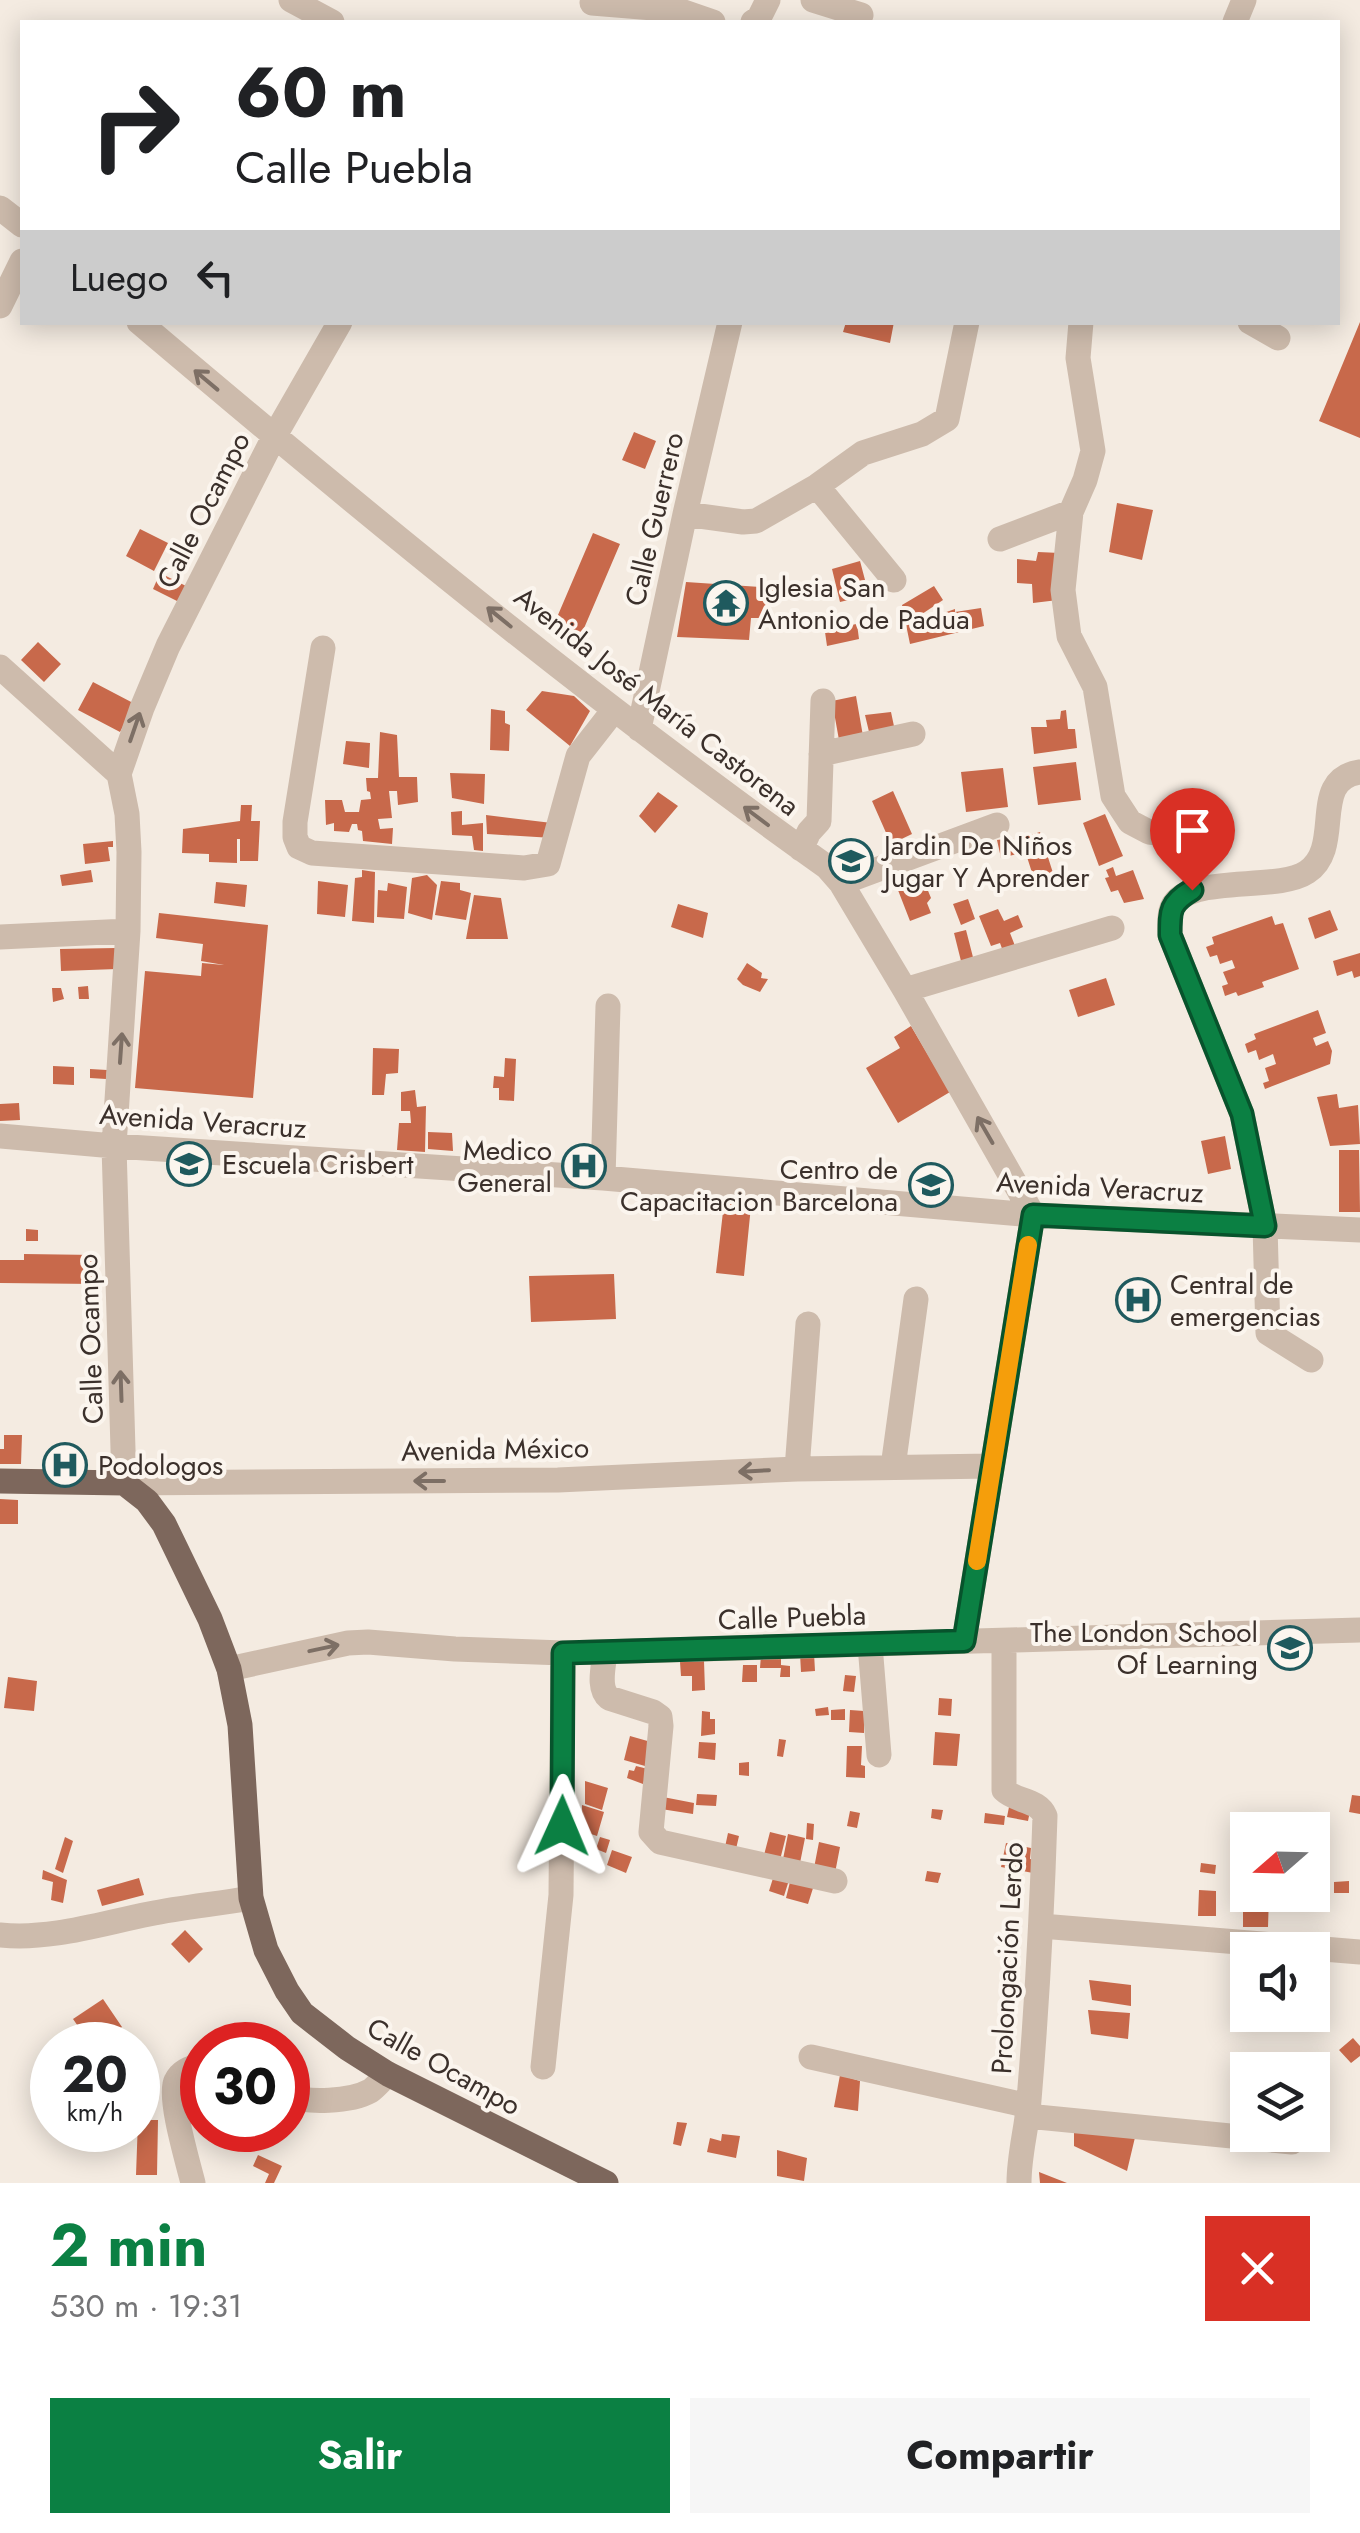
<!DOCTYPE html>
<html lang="es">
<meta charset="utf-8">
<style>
body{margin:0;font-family:Jost,sans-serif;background:#f6f6f6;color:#202124;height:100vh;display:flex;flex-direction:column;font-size:38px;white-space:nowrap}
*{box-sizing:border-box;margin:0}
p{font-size:32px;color:#757577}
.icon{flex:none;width:55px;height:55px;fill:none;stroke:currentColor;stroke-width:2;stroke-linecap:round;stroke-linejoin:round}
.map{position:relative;height:2183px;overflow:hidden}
.drawer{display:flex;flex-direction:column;background:#fff;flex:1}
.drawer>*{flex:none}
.hud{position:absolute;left:20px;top:20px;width:1320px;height:305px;border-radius:0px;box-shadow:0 5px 25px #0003;background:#fff;color:#202124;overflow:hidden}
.needle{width:65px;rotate:250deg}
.fabs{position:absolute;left:1230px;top:1812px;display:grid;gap:20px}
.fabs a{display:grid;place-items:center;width:100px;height:100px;border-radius:0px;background:#fff;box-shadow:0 5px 25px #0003;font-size:50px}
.speed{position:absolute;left:30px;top:2022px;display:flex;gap:20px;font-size:50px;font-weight:700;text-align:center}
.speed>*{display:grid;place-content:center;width:130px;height:130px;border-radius:50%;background:#fff;box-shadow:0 5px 25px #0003;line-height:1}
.speed small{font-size:25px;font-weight:400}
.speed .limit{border:15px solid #d22;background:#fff;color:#111}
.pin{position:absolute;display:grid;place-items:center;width:85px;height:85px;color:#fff;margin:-102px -42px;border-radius:50% 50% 50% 0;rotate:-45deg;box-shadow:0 0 10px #0007}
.pin .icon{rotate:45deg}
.me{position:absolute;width:110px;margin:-55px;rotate:1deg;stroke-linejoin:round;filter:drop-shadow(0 0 8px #0008)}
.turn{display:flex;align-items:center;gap:35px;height:210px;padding:0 50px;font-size:45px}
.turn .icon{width:130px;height:130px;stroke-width:2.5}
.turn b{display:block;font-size:70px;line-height:85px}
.then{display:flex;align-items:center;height:95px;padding:0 50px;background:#0003;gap:20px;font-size:38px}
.round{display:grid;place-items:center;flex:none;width:105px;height:105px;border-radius:0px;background:#f6f6f6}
.overview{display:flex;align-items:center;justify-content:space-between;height:170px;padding:0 50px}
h1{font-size:60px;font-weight:700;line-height:75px;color:#0b8043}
.cta{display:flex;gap:20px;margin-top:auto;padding:20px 50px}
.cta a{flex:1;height:115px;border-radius:0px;background:#0b8043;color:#fff;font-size:40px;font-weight:700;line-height:115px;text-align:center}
.cta a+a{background:#f6f6f6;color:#202124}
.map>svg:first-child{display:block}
</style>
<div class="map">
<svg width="1360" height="2183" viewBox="0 0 1360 2183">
<rect width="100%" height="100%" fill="#f4ebe1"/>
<path fill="#c8694b" d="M846 322H894L890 343 843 332Z
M1360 322V438L1319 421Z
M634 432 656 441 645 469 622 460Z
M1117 503 1153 510 1142 560 1109 552Z
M140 529 168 543 154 571 126 556Z
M593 533 620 544 579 640 552 629Z
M1038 552 1060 553 1058 600 1033 603 1032 584 1017 583V559L1036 561Z
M860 561 869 595 840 602 832 569Z
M160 573 188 587 181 603 153 589Z
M686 582 774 588 767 618H751L749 640 677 637Z
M934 586 943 600 922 614 931 627 938 625 935 616 955 609V612L981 608 984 626 910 644 902 605Z
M840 617 843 626 857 624 859 639 827 646 823 618Z
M38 642 61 664 44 682 21 660Z
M93 682 135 704 120 732 78 710Z
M542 691 574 696 590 711 570 746 526 710Z
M856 696 863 736 839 740 832 701Z
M491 709 505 711V723L510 725 509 751 490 750Z
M1066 710 1068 729H1075L1077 748 1034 754 1031 727H1047L1046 720 1060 719 1061 711Z
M891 712 895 731 870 736 865 715Z
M380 732 397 735 399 777H417L418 802 398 805 397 791H389L392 818 378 819 380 829 393 828 392 844 363 841 362 831 358 830 357 824H352L349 832 334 831V823L326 825 325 800H342L345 812H359L361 800 371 799 370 792 367 791 366 778H378Z
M346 741 370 743 369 768 343 764Z
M1076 762 1081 800 1038 805 1033 767Z
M1003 768 1008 807 966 812 961 772Z
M450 773 485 774 484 804 452 798Z
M893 791 912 834 891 844 872 801Z
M658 792 678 806 655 833 639 816Z
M241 805H252L251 821H260L258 861H240V839H237V863L209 862V854L182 853 183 829 240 821Z
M462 811V825L483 823V851L474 850 472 836 452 835 451 812Z
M1105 814 1123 856 1099 866 1083 823Z
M486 815 552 823 553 838 487 834Z
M1040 832 1053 873 1034 879 1021 838Z
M1013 838 1017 854 1001 858 997 840Z
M113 841V847H108L110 861 85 864 83 844Z
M1113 867 1116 876 1133 870 1144 899 1124 903 1118 890 1111 892 1105 878 1109 877 1106 870Z
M91 870 93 882 62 886 60 875Z
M362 870 375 872 374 923 352 921 355 878 362 877Z
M427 875 437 885 432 920 408 913 412 878Z
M913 879 915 884 924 881 931 898 927 903 931 913 910 921 896 885Z
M318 881 348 885 345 917 317 914Z
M441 881 460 883V890L471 893 466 920 435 915Z
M216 882 247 885 245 907 214 903Z
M388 883 407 887 404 919 377 917 378 890 387 891Z
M474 895 501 898 508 939H466Z
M968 899 975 919 961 925 953 904Z
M678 904 708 913 703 938 671 927Z
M998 909 1004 921 1018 915 1023 927 1010 933 1017 951 1004 954 1000 943 991 946 979 916Z
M1330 910 1338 930 1315 939 1308 918Z
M159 913 268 925 253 1098 135 1088 145 971 201 976 202 963 224 965 201 961 203 944 156 938Z
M1272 916 1275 925 1283 923 1299 969 1262 982 1264 987 1238 996 1236 992 1225 996 1222 986 1228 984 1223 972 1235 968 1232 960 1220 964 1217 955 1210 957 1206 947 1214 944 1212 937Z
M966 930 975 965 961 961 954 933Z
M116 948 117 969 61 971 60 949Z
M1360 953V976L1354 978 1352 971 1337 976 1333 961Z
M747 963 762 973 761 978 768 979 760 992 743 985 737 979Z
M1106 978 1115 1005 1078 1017 1069 990Z
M88 986 89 999H79L78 987Z
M52 988H61L64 999 53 1002Z
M1318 1010 1326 1033 1313 1038 1316 1046 1328 1041 1332 1051 1330 1064 1265 1089 1263 1083 1269 1081 1265 1068 1276 1064 1273 1054 1259 1060 1256 1050 1248 1053 1245 1044 1256 1039 1254 1034Z
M911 1026 950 1092 898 1123 866 1068 900 1048 894 1037Z
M373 1048 399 1049 398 1073 386 1074 384 1095H372Z
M505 1058 516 1059 514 1101 499 1100V1088H493L494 1076 504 1077Z
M53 1066 74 1067V1085L53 1084Z
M90 1069 107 1070 106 1079 90 1078Z
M415 1090 417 1107 426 1106 425 1152 397 1150 399 1123H411L410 1111H401V1092Z
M1337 1094 1339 1108 1358 1105 1360 1144 1330 1146 1317 1097Z
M19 1103 20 1120 0 1121V1104Z
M428 1132 452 1133 453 1151 428 1149Z
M1225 1136 1231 1169 1208 1174 1201 1141Z
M1339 1150H1359L1360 1212H1339Z
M724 1203 751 1206 744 1276 716 1273Z
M26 1229 38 1230V1241H26Z
M24 1254 96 1255V1284L0 1283V1260H24Z
M614 1274 616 1319 531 1322 529 1276Z
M4 1435H22L21 1464H0V1449H4Z
M0 1499 18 1500V1524H0Z
M814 1653 815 1671 801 1672 800 1654Z
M761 1655 781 1656V1665L790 1666V1677H780L781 1668H760Z
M704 1661 705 1690 692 1691V1676H681L680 1662Z
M743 1665H757V1682H742Z
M845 1675 856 1676 854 1692 843 1691Z
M8 1677 37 1681 34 1711 4 1708Z
M939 1698 952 1699 951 1716 938 1715Z
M828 1707 829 1715 816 1716 815 1709Z
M845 1709V1720H831V1710Z
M850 1710 864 1711V1733L849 1732Z
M702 1711 710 1712V1719H715V1734L701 1736Z
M935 1732 960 1734 957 1766 933 1765Z
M630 1736 651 1742 645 1766 624 1760Z
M779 1739 786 1740 783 1757 777 1756Z
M699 1742 716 1743 715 1760 698 1758Z
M847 1746H862L861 1765 865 1766V1778L846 1777Z
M749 1762V1776L739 1775V1763Z
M636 1766 648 1769 643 1784 627 1778 629 1770 634 1771Z
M585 1781 608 1788 602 1810 585 1804Z
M697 1794 717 1795 716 1806 696 1805Z
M1352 1795 1360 1796V1814L1349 1812Z
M663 1797 694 1803 693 1814 661 1809Z
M1010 1802 1031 1806 1028 1821 1007 1817Z
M582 1805 604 1812 597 1836 582 1831Z
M932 1809 943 1810 941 1820 931 1818Z
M850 1811 860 1813 857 1828 847 1826Z
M985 1813 1005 1816 1004 1825 984 1823Z
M807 1823 814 1824 813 1840 806 1839Z
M770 1832 786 1836 780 1860 764 1855Z
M728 1833 739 1836 736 1849 725 1847Z
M788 1834 805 1838 800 1863 783 1859Z
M65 1837 73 1841 63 1873 55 1869Z
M600 1837 610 1840 606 1853 596 1849Z
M1232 1839 1245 1841 1243 1861 1230 1859Z
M819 1842 840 1847 835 1873 814 1868Z
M1006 1843 1031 1848 1030 1859 1035 1860 1033 1873 1001 1867Z
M612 1850 632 1857 626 1873 607 1865Z
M1201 1863 1216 1865 1215 1874 1200 1872Z
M43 1870 67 1880 63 1903 51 1900 53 1882 42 1879Z
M927 1871 941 1873 938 1883 925 1881Z
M774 1875 789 1880 784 1896 769 1891Z
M139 1878 144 1895 102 1906 97 1890Z
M791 1878 814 1885 808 1904 786 1898Z
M1349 1881V1893H1334V1882Z
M1199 1890 1216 1891V1916H1198Z
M1243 1895H1269L1268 1927H1243Z
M185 1930 203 1949 189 1963 171 1944Z
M1089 1980 1131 1985V2006L1092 2000Z
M103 1999 122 2027 96 2045H91L73 2019Z
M1088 2010 1130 2013 1128 2039 1091 2034Z
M1353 2038 1360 2046V2056L1351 2063 1339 2050Z
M840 2075 860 2081 858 2111 834 2107Z
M138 2120H158L157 2175H136Z
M1074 2120 1137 2129 1127 2171 1074 2146Z
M677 2122 687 2123 681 2146 673 2144Z
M722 2134 740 2136 736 2158 707 2152 710 2138 721 2141Z
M777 2150 807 2158 804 2181 777 2176Z
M258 2155 282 2166 274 2183H265L269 2174 253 2166Z
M1039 2172 1067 2183H1040Z"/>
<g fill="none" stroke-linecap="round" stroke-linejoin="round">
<path stroke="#cdbbac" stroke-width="25" d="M291 0 332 22
M813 0 861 15
M592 3 678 10 713 22
M753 22 759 18 768 0
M1235 22 1244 0
M0 208 22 225
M0 306 22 261
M139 322C362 511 589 698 827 867L841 883 905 990 1033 1215
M340 322 274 437 168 646 142 708 119 774 127 814 129 852 128 931 114 1146 124 1483 558 1480 797 1469 992 1466
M1081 322 1078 358 1093 451 1085 480 1071 512 1063 590 1069 636 1095 687 1113 796 1130 822 1149 832 1181 836 1214 835
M1250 322 1278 338
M817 486 894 580
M685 514 743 522 756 521 817 486 863 453 922 434 947 419 967 322
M1000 539 1071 512
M323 648 295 822V837L299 847 312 853 524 868 548 864 578 756 614 710
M0 667 119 774
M639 729 685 514 730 322
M821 754 913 734
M801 849 809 832 819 821 823 701
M841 883 997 825
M0 937 128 931
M905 990 1112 928
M0 1136 114 1146 603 1178 1033 1215 1360 1230
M603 1178 608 1006
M1311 1360 1268 1333 1265 1226 1242 1114 1170 935C1170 927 1169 918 1171 911 1181 872 1276 893 1307 872 1345 847 1308 779 1360 772
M893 1467 916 1299
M797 1469 808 1324
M964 1641 1033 1215
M1004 1641V1790C1016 1802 1038 1799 1045 1816 1042 1911 1037 2005 1029 2100 1027 2128 1019 2154 1019 2183
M870 1645 879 1755
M605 1652C604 1666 597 1688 609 1698L653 1712 660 1717 661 1726 651 1832 660 1842 835 1881
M229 1669 348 1643 368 1642 455 1649 563 1653 1360 1630
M1041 1926 1360 1952
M0 1935C51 1940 99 1924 149 1914 183 1907 217 1904 251 1898
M811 2057 1029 2106
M543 2067 561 1895 563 1653
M288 2096C308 2103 350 2102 370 2091 376 2087 382 2079 388 2074
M1027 2116 1292 2142
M193 2183C188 2163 168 2096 176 2081 181 2071 192 2067 202 2066"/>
<path stroke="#7d675c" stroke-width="25" d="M0 1481 124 1483 147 1501 164 1524 210 1619 229 1669 240 1725 251 1898 266 1950 287 1991 302 2013 347 2048 388 2074 606 2183"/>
</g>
<defs><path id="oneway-shaft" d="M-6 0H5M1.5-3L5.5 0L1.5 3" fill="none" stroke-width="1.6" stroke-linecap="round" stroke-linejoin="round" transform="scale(2.5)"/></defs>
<g stroke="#7d6f65">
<use href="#oneway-shaft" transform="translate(206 380) rotate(-140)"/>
<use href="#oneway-shaft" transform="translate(499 617) rotate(-141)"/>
<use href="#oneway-shaft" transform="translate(135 727) rotate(-71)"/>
<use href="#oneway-shaft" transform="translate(756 816) rotate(-143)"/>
<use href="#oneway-shaft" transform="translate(121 1048) rotate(-86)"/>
<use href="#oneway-shaft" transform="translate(985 1130) rotate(-120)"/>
<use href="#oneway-shaft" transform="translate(121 1386) rotate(-92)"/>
<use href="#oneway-shaft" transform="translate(754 1471) rotate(177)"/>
<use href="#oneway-shaft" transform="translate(429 1481) rotate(180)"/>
<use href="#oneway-shaft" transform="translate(324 1648) rotate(-12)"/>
</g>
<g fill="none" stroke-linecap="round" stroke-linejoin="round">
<g stroke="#07532c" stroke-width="25">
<path id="route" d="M562 1826 563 1653 964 1641 1033 1215 1265 1226 1242 1114 1170 935C1170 910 1170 903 1192 890"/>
</g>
<use href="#route" stroke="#0b8043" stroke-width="18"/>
<path stroke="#f59e0b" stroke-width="18" d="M977 1561 1028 1245"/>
</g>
<defs>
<g id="temple-ring" transform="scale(2.25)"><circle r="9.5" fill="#fbf5ee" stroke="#1f5a5e" stroke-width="1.5"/><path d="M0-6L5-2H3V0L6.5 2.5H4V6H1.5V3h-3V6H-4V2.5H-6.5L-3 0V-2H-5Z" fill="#1f5a5e"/></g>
<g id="school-ring" transform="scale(2.25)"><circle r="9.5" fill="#fbf5ee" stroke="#1f5a5e" stroke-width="1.5"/><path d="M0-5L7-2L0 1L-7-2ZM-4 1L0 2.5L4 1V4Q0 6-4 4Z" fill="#1f5a5e"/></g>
<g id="university-ring" transform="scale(2.25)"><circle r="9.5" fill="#fbf5ee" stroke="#1f5a5e" stroke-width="1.5"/><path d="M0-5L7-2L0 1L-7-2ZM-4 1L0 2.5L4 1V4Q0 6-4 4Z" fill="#1f5a5e"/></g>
<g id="hospital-ring" transform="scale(2.25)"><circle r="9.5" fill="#fbf5ee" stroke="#1f5a5e" stroke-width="1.5"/><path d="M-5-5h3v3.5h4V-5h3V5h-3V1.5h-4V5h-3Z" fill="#1f5a5e"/></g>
</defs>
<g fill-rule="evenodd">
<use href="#temple-ring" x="726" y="603"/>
<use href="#school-ring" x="851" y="861"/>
<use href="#university-ring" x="189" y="1164"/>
<use href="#hospital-ring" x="584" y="1166"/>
<use href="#university-ring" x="931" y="1185"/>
<use href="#hospital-ring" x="1138" y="1300"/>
<use href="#hospital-ring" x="65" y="1465"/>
<use href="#school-ring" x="1290" y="1648"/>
</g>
<g text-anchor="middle" stroke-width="8" stroke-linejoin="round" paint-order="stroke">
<g font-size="28" fill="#3b302b" stroke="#fbf5ee">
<text transform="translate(203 510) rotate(-63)" y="10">Calle Ocampo</text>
<text transform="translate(654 519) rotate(-77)" y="10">Calle Guerrero</text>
<text transform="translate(657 701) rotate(38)" y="10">Avenida José María Castorena</text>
<text transform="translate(203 1121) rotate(4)" y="10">Avenida Veracruz</text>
<text transform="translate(1100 1187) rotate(3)" y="10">Avenida Veracruz</text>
<text transform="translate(90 1339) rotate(-92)" y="10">Calle Ocampo</text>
<text transform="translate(495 1449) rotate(-1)" y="10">Avenida México</text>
<text transform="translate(792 1617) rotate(-2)" y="10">Calle Puebla</text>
<text transform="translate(1007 1958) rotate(-87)" y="10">Prolongación Lerdo</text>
<text transform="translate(444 2066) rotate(29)" y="10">Calle Ocampo</text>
</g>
<g font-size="28" fill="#3b302b" stroke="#fbf5ee" text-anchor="start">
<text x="758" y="597">Iglesia San<tspan x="758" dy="32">Antonio de Padua</tspan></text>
<text x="884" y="855">Jardin De Niños<tspan x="884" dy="32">Jugar Y Aprender</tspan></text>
<text x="552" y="1160" text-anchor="end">Medico<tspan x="552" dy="32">General</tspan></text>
<text x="222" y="1174">Escuela Crisbert</text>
<text x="898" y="1179" text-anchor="end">Centro de<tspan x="898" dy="32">Capacitacion Barcelona</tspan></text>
<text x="1170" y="1294">Central de<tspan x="1170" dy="32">emergencias</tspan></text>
<text x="98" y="1475">Podologos</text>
<text x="1258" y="1642" text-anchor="end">The London School<tspan x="1258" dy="32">Of Learning</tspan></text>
</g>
</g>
</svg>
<div class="fabs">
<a><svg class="needle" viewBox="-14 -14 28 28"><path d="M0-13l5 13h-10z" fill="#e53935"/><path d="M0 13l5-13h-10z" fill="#757577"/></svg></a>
<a><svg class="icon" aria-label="sound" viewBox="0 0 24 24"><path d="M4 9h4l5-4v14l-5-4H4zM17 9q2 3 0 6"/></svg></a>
<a><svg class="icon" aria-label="layers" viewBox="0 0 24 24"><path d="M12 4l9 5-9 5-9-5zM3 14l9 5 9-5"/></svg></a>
</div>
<div class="speed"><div>20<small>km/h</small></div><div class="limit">30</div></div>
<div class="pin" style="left:1192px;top:890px;background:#d93025"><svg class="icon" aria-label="arrive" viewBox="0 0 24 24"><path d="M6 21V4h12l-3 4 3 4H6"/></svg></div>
<svg class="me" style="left:562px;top:1826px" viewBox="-20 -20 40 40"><path d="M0-17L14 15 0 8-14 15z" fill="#0b8043" stroke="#fff" stroke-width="4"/></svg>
<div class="hud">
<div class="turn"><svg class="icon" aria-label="right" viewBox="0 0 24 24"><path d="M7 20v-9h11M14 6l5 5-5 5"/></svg><div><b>60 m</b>Calle Puebla</div></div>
<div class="then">Luego<svg class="icon" aria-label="left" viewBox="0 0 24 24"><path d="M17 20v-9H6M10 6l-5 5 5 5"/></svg></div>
</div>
</div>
<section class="drawer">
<div class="overview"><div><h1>2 min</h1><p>530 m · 19:31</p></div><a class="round" style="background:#d93025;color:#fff"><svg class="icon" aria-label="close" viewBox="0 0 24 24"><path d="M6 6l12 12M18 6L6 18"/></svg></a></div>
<div class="cta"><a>Salir</a><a>Compartir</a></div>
</section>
